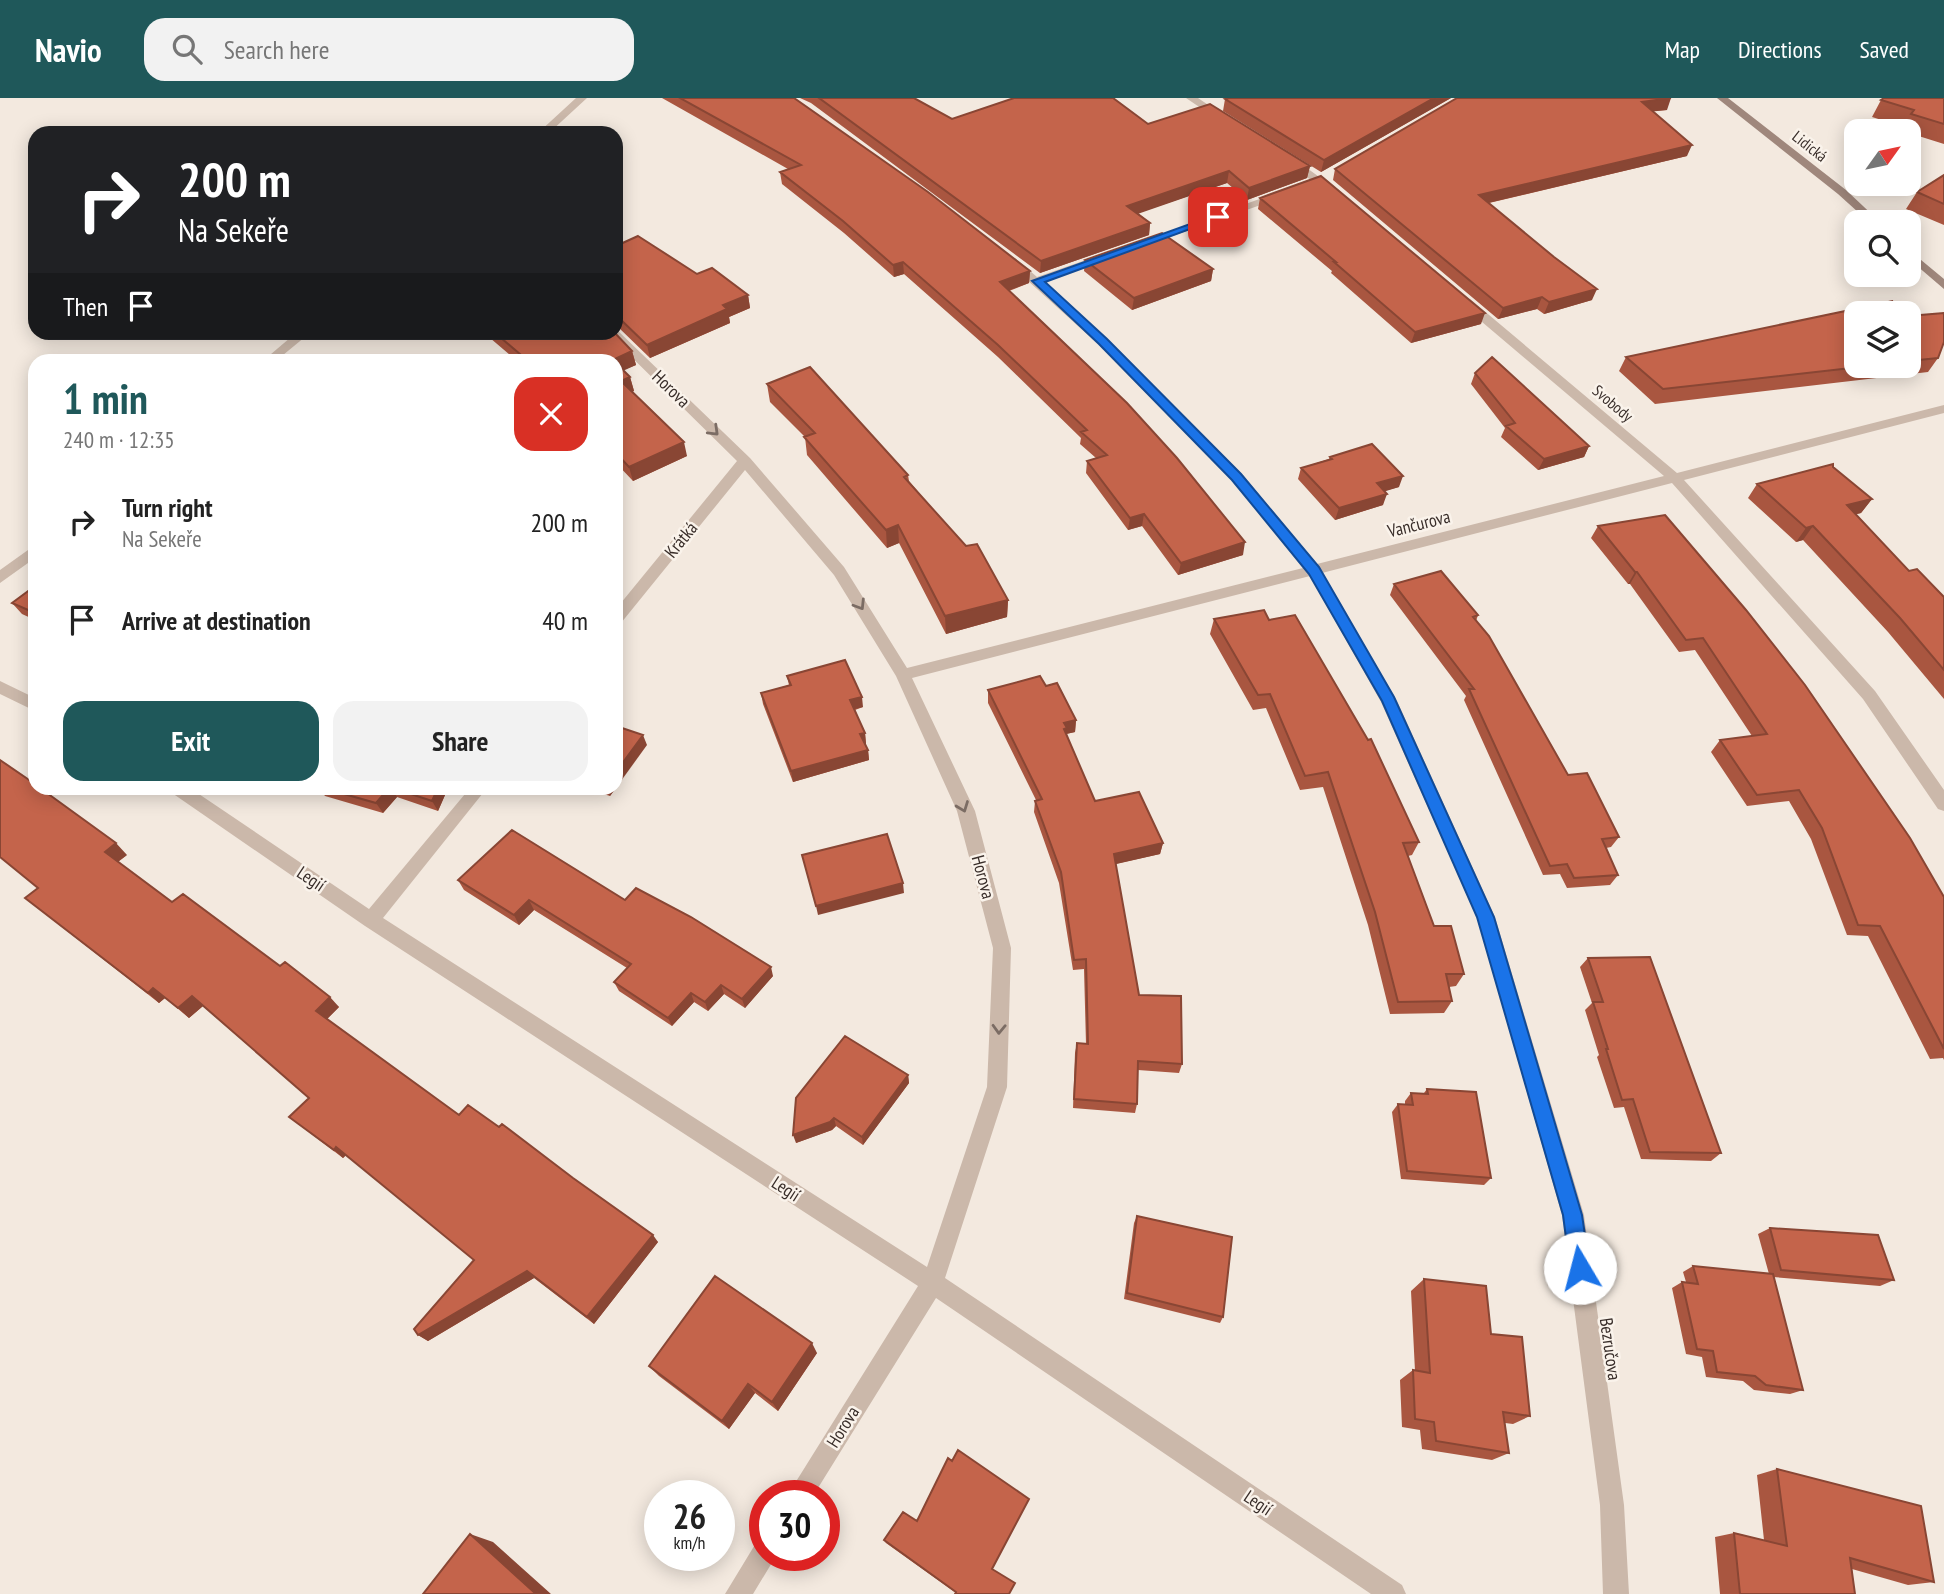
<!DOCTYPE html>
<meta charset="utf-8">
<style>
body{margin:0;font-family:"PT Sans Narrow",sans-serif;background:#f2f2f2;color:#222;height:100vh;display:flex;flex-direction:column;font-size:26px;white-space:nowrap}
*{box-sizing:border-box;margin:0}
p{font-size:23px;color:#767676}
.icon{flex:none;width:38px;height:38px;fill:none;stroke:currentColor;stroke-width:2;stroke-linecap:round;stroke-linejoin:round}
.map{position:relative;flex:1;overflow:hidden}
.drawer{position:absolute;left:28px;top:256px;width:595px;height:441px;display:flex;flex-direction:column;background:#fff;border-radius:21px;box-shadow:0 4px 18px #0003}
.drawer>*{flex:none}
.top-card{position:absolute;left:28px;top:28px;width:595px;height:214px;border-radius:21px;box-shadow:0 4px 18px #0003;background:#202124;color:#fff;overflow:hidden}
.needle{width:46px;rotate:57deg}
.tools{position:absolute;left:1844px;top:21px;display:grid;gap:14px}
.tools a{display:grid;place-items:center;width:77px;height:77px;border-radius:14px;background:#fff;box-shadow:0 4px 18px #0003;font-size:35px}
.speed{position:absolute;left:644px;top:1382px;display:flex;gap:14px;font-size:35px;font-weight:700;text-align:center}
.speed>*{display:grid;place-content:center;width:91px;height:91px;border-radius:50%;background:#fff;box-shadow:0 4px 18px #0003;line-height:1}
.speed small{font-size:18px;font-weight:400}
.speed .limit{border:10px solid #d22;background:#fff;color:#111}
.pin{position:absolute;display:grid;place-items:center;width:60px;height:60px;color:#fff;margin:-30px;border-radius:14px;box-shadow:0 4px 10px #0006}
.me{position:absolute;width:77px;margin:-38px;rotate:352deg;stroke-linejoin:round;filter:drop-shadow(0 0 5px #0008)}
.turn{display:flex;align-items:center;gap:24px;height:147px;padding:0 35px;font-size:32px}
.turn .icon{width:91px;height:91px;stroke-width:2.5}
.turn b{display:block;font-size:49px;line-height:60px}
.then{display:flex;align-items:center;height:66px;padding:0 35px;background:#0003;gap:14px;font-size:26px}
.round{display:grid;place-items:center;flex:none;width:74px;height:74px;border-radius:21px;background:#f2f2f2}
.summary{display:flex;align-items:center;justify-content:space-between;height:119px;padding:0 35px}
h1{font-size:42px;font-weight:600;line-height:52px;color:#1f585a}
.cta{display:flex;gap:14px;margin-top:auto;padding:14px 35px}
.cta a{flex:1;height:80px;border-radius:21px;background:#1f585a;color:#fff;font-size:28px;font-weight:600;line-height:80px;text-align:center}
.cta a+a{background:#f2f2f2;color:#222}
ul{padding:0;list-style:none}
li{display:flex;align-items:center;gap:21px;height:98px;padding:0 35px}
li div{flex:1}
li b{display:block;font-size:26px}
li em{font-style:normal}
header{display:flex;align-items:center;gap:42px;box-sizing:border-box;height:98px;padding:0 35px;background:#1f585a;color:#fff}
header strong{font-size:33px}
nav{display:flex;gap:38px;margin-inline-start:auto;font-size:24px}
.search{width:490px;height:63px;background:#f2f2f2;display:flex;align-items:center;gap:18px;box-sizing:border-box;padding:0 24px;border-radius:21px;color:#767676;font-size:26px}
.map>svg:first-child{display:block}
</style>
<header>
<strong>Navio</strong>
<div class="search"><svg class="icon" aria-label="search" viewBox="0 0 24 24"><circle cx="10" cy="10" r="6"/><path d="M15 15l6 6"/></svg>Search here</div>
<nav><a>Map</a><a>Directions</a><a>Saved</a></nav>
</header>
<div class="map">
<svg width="1944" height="1496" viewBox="0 0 1944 1496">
<rect width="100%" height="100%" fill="#f3e9df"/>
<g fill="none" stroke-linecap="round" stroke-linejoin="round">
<path fill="#cbb8aa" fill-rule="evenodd" d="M576 0H587L549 35H538Z
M1186 0H1198L1229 21 1220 23Z
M1285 60H1293L1340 94 1331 96 1285 64Z
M1282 93 1286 94V98L1147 147 1137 145Z
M1103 156 1113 158 1044 185 1107 241 1242 376 1317 466 1664 378 1462 207V201H1470L1677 375 1944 307V315L1684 382 1875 593 1944 692V713L1938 711 1863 601 1672 385 1322 475 1397 603 1495 819 1584 1117 1624 1407 1629 1496H1603L1600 1407 1562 1117 1477 819 1381 604 1310 478 912 580 975 713 1011 850 1007 989 945 1180 1402 1487 1406 1496H1371L936 1200 813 1398H787L918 1188 365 828 172 695 170 690H190L369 811 470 690H487L383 820 927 1169 987 989 993 850 957 713 896 578 834 477 745 372 621 525 616 526V511L737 363 606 234H616V231L750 360 844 469 907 570 1303 470 1232 382 1099 247 1005 162 1015 160 1037 179Z
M297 234H311L277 262H264Z
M35 447V460L0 485V472Z
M0 583 35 600V613L0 596Z
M765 1442V1458H776L753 1496H725L756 1445Z"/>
<path fill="#9f877c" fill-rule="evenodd" d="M1717 0H1728L1846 92 1880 124H1869L1838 96Z
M1909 152 1944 181V191L1909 161Z"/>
</g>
<path fill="#a95640" d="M662 0H794L1030 173 1029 185 1009 193 1243 457 1178 477 1142 428 1128 432 1086 375 1087 363 1096 360 1080 346 1081 340 998 259 904 176 894 179 844 135 782 86 780 74 788 71Z
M800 0H914L952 21 1148 26 1310 68 1307 80 1247 102 1227 85 1138 115 1150 125 1149 137 1040 175 811 5Z
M1451 0 1321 74 1223 13 1225 1Z
M1457 0 1667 12 1653 13 1687 58 1489 105 1592 202 1544 216 1537 211 1498 221 1333 82 1335 71Z
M1944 0V46L1909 35V33L1901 32 1904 29 1872 19 1881 2Z
M1944 77V127L1906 111 1917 94Z
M1260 100 1481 226 1411 245 1331 175 1332 173 1258 111Z
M616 148 697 176 748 197 750 210 729 219 730 225 650 260 618 229 616 230Z
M1085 162 1213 171 1211 183 1132 212 1084 173Z
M1857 215V268H1909V218L1938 260 1928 274 1655 306 1619 273 1626 259Z
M483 234H614L632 253 636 267 623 272 630 279 634 293H632L687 358 633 383 616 365V262H516Z
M1475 275 1589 348 1584 359 1538 372 1501 339 1505 330 1471 286Z
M767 286 908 377 909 383 1008 502 1007 519 946 536 899 445 887 450 807 357 805 339 770 304Z
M1330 359 1399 389 1384 393 1383 407 1335 422 1298 381 1301 370 1329 361Z
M1833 369 1872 401 1861 415 1856 416 1909 473 1944 499V601L1888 534 1803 442 1796 444 1748 400 1757 386Z
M1665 417 1944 799V962L1943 960 1930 961 1868 838 1847 837 1811 741 1789 703 1747 708 1711 654 1720 642 1752 638 1695 552 1679 554 1630 486H1628L1591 440 1598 428Z
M1394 486 1478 517 1476 523 1568 677 1619 739 1611 749 1606 750 1618 777 1610 787 1567 790 1560 776 1543 777 1464 602 1466 598 1390 497Z
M35 488V522L22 516 12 505Z
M1214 521 1269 522 1419 744 1412 757 1408 758 1434 828 1464 876 1456 888 1449 889 1452 903 1444 915 1390 916 1368 827 1323 689 1300 692 1266 610 1253 612 1210 536Z
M787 578 863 609 855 612 865 635 866 646H865L868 652 869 662 793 684 763 606 761 595 789 587Z
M1046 588 1076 622 1075 634 1066 636 1095 703 1163 745 1160 756 1115 766 1139 897 1182 966 1179 975 1138 972 1137 1006 1135 1015 1073 1010 1075 955 1077 945 1086 946 1084 871 1073 872 1059 785 1034 714 1035 703 1036 702 988 605V592Z
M647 647 610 698 585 690H616Z
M319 690H441L445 697 438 713 397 699 383 715 325 698Z
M127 757 118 764 172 804 280 868 339 909 327 921 459 1017 499 1029 573 1080 658 1144 594 1226 534 1180 428 1243 418 1237 474 1162 346 1057 343 1060 289 1019 309 1000 203 908 189 920 165 900 159 905 25 800 38 791Z
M458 782 625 802 773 878 745 910 724 896 708 913 694 904 672 928 619 893 614 884 627 870 534 812 519 827 464 792Z
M1588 860 1721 1055 1711 1063 1641 1061 1624 1009 1614 1010 1597 959 1599 957 1585 912 1592 905 1580 869Z
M845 938 908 977 909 985 863 1047 836 1028 832 1032 796 1045Z
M1427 991 1491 1080 1484 1087 1401 1081 1392 1014 1398 1006 1405 1007V1003L1411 995H1424Z
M1137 1118 1223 1219 1220 1225 1124 1201 1134 1125Z
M1770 1130 1894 1182 1880 1188 1773 1179 1803 1292 1790 1296 1754 1292 1743 1283 1706 1279 1702 1259 1686 1256 1672 1190 1682 1184H1686L1683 1174 1693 1168 1769 1176 1758 1136Z
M1424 1181 1491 1236 1530 1318 1513 1326 1505 1325 1509 1355 1492 1362 1422 1351 1420 1332 1402 1329 1400 1282 1413 1272 1415 1273 1411 1193Z
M817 1255 778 1313 755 1295 729 1331 659 1278 649 1268Z
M952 1363 1028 1404 956 1495 886 1445 884 1442 917 1423Z
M1777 1371 1934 1484 1908 1487 1852 1471 1855 1496H1720L1715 1439 1734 1435 1764 1442 1757 1377Z"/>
<path fill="#894634" d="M1434 0H1451L1321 74 1324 62Z
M1671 0 1667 12 1638 15 1642 4Z
M1692 47 1687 58 1475 108 1479 97Z
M1310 68 1307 80 1247 102 1249 90Z
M1229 73 1227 85 1126 120 1127 108Z
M1150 125 1149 137 1040 175 1041 163Z
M903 164 904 176 894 179 893 167Z
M1213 171 1211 183 1132 212 1134 200Z
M1030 173 1029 185 999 196 1000 184Z
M1597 191 1592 202 1544 216 1549 204Z
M748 197 750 210 729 219 730 225 650 260 647 247 723 207Z
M1542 199 1537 211 1498 221 1503 210Z
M1893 203 1885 215H1876Z
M1485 215 1481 226 1411 245 1415 234Z
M632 253 636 267 616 276V262H612Z
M630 279 634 293 625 297 621 283Z
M684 344 687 358 633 383 629 369Z
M1589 348 1584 359 1538 372 1544 361Z
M1403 378 1399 389 1373 397 1377 385Z
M1387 396 1383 407 1335 422 1339 410Z
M1872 401 1861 415 1837 421 1847 407Z
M1144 416 1142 428 1128 432 1130 420Z
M898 427 899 445 887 450 886 432Z
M1813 428 1803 442 1796 444 1806 430Z
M1245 444 1243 457 1178 477 1181 465Z
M1635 474H1637L1630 486H1628Z
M1008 502 1007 519 946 536 945 518Z
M862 599 863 609 851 612 850 602Z
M1076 622 1075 634 1066 636 1062 643 1064 625Z
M865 635 866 646 862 647 860 636Z
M643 637 647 647 610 698 606 690H616V674Z
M868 652 869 662 793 684 791 673Z
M389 690H391L397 699 383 715 376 705Z
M438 690H441L445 697 438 713 432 703Z
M116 745 127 757 116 765 105 754Z
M1163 745 1160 756 1112 767 1114 756Z
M903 785 904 795 818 817 816 808Z
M529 802 534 812 519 827 514 817Z
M771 869 773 878 745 910 742 901Z
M721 887 724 896 708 913 705 904Z
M153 890 165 900 159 905 148 895Z
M691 895 694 904 672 928 668 920Z
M192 898 203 908 189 920 178 910Z
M330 899 339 909 325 923 316 913Z
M908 977 909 985 863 1047 862 1039Z
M834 1020 836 1028 832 1032 796 1045 793 1037Z
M336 1049 346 1057 343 1060 334 1052Z
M653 1137 658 1144 594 1226 587 1219Z
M527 1173 534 1180 428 1243 418 1237Z
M812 1245 817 1255 778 1313 772 1304Z
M748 1286 755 1295 729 1331 722 1323Z
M470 1436 493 1444 551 1496H536Z"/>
<path fill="#c4644b" stroke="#894634" stroke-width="2" d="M680 0H794L928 94 1030 173 1000 184 1127 305 1177 360 1245 444 1181 465 1144 416 1130 420 1087 363 1107 357 1081 334 1087 332 998 247 903 164 893 167 843 123 780 74 801 67Z
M819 0H914L952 21 1014 0H1113L1148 26 1210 6 1310 68 1249 90 1229 73 1127 108 1150 125 1041 163Z
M1229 0H1434L1324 62 1225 1Z
M1457 0H1671L1642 4 1692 47 1479 97 1554 159 1597 191 1549 204 1542 199 1503 210 1335 71Z
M1884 0H1944V26L1911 16 1914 12 1881 2Z
M1944 77V106L1917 94Z
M1321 78 1485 215 1415 234 1334 164H1336L1260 100Z
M1162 135 1213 171 1134 200 1085 162Z
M638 138 697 176 712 170 748 197 723 207 727 211 647 247 616 217V148Z
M1893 203 1876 215H1857V268H1869L1663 291 1626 259Z
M1944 215V244L1938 260 1909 263V218Z
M494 234H614L632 253 613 262H527Z
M1492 259 1589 348 1544 361 1506 328 1515 325 1475 275Z
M616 265 630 279 621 283 684 344 629 369 616 355Z
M810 269 908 377 904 379 966 448 977 446 1008 502 945 518 898 427 886 432 804 339 815 335 767 286Z
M1372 346 1403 378 1377 385 1387 396 1339 410 1301 370 1332 361 1330 359Z
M1833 366V369L1872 401 1847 407 1909 473 1917 471 1944 499V572L1900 520 1813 428 1806 430 1757 386Z
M1665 417 1746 512 1805 587 1910 740 1944 799V951L1880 828 1858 827 1822 730 1799 692 1757 697 1720 642 1767 636 1703 540 1686 542 1637 474H1635L1598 428Z
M1441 473 1478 517 1473 519 1489 538 1568 677 1587 675 1619 739 1602 741 1618 777 1574 780 1567 766 1550 768 1469 591H1474L1394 486Z
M35 488V515L12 505Z
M1264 512 1269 522 1295 517 1368 642 1371 641 1419 744 1403 745 1434 828H1451L1464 876H1446L1452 903 1398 904 1375 814 1328 674 1305 678 1270 596 1258 597 1214 521Z
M845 562 862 599 850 602 865 635 860 636 868 652 791 673 761 595 791 587 787 578Z
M1040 578 1046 588 1057 585 1076 622 1064 625 1067 630 1064 631 1095 703 1139 694 1163 745 1114 756 1139 897 1181 898 1182 966 1138 963 1137 1006 1074 1001 1077 945 1088 946 1086 861 1074 862 1061 774 1035 703 1042 701 988 592Z
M616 628 643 637 616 674Z
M0 662 35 686V690H40L116 745 105 754 172 804 183 796 280 868 285 864 330 899 316 913 459 1017 468 1007 499 1029 502 1026 573 1080 653 1137 587 1219 527 1173 418 1237 414 1231 474 1162 336 1049 334 1052 289 1019 309 1000 192 898 178 910 153 890 148 895 25 800 38 790 0 759Z
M323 690H389L376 705Z
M393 690H438L432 703Z
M512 732 625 802 636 790 691 819 771 869 742 901 721 887 705 904 691 895 668 920 614 884 631 866 529 802 514 817 458 782Z
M887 736 903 785 816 808 802 757Z
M1650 859 1721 1055 1650 1054 1633 1001 1622 1002 1606 951H1608L1593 904H1603L1588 860Z
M845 938 908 977 862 1039 834 1020 830 1024 793 1037 796 1000Z
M1427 991 1476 994 1491 1080 1407 1073 1398 1006 1413 1007 1411 995 1428 996Z
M1137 1118 1232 1139 1223 1219 1127 1195Z
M1770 1130 1878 1137 1894 1182 1781 1172Z
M1693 1168 1773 1176 1803 1292 1766 1287 1755 1278 1717 1274 1713 1253 1697 1251 1682 1184 1698 1186Z
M715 1178 812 1245 772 1304 748 1286 722 1323 649 1268Z
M1424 1181 1486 1188 1491 1236 1522 1239 1530 1318 1503 1314 1509 1355 1436 1343 1434 1324 1415 1321 1413 1272 1430 1275Z
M958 1352 1029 1401 992 1471 1015 1485 1009 1496H955L956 1494 884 1442 903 1414 917 1423 948 1360 952 1363Z
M1777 1371 1921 1408 1934 1484 1850 1460 1855 1496H1740L1734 1435 1787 1448Z
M470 1436 536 1496H423Z"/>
<defs><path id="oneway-chevron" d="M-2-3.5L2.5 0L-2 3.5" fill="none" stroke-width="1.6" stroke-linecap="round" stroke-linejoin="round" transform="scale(1.75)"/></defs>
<g stroke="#7b6c64">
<use href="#oneway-chevron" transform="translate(714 333) rotate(44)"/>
<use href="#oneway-chevron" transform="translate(860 507) rotate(58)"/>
<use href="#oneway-chevron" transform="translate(963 709) rotate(69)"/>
<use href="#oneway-chevron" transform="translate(999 931) rotate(92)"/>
</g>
<path fill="#1a73e8" stroke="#114b97" stroke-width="2" d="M1215 117 1223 119 1045 184 1107 241 1241 376 1319 469 1394 599 1494 819 1582 1117 1590 1170 1587 1177 1580 1180 1573 1177 1570 1170 1563 1117 1477 819 1382 603 1309 476 1232 382 1099 246 1032 183Z"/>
<g text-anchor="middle" stroke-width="5" stroke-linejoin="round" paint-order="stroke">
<g font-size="16" fill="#392e2a" stroke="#faf3eb">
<text transform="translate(1810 48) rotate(38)" y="6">Lidická</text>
<text transform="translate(1613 305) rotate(40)" y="6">Svobody</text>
</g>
<g font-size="18" fill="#392e2a" stroke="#faf3eb">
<text transform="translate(671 291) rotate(44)" y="6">Horova</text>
<text transform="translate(1419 426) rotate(-14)" y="6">Vančurova</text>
<text transform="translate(681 442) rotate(-51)" y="6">Krátká</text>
<text transform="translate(983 779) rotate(75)" y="6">Horova</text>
<text transform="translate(311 781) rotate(34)" y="6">Legií</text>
<text transform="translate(786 1091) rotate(33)" y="6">Legií</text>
<text transform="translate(1610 1251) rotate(82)" y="6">Bezručova</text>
<text transform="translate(843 1329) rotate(-58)" y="6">Horova</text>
<text transform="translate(1258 1405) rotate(34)" y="6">Legií</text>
</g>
</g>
</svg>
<div class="tools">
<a><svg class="needle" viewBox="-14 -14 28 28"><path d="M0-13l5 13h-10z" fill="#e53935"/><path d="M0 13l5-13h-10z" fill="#767676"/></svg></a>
<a><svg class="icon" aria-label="search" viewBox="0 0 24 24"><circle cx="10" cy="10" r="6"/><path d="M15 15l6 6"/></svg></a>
<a><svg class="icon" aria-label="layers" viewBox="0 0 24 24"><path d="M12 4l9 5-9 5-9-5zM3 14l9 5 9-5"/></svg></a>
</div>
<div class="speed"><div>26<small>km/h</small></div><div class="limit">30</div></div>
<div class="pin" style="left:1218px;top:119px;background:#d93025"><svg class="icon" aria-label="arrive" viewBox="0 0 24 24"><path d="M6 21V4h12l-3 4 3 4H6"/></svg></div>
<svg class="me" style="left:1580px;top:1170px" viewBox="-20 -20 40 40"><circle r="19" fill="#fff"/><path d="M0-13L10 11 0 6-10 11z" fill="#1a73e8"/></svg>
<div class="top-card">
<div class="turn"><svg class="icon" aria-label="right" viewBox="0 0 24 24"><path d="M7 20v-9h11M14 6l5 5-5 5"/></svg><div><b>200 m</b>Na Sekeře</div></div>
<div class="then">Then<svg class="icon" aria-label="arrive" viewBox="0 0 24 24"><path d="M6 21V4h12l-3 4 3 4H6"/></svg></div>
</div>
<section class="drawer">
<div class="summary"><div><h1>1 min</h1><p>240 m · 12:35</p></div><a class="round" style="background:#d93025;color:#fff"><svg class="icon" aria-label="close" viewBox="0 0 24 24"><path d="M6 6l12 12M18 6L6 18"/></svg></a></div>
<ul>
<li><svg class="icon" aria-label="right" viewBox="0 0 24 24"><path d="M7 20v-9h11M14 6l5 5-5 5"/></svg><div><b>Turn right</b><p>Na Sekeře</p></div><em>200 m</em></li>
<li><svg class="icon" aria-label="arrive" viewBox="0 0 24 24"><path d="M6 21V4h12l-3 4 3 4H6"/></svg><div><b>Arrive at destination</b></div><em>40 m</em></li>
</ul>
<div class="cta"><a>Exit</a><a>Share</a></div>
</section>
</div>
